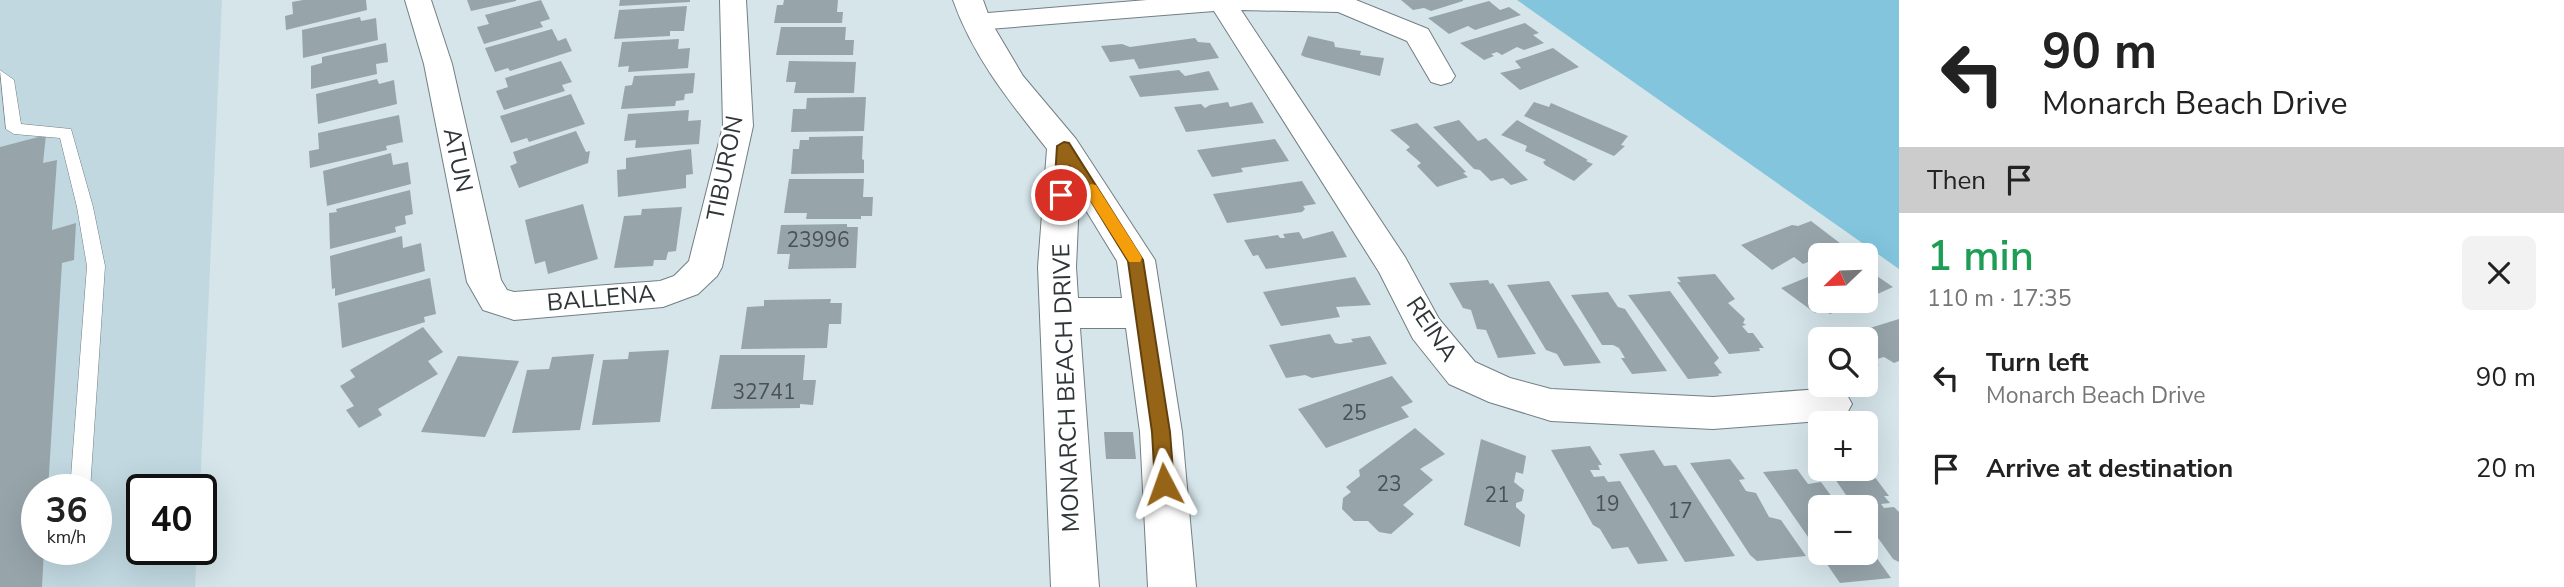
<!DOCTYPE html>
<meta charset="utf-8">
<style>
body{margin:0;font-family:"Nunito Sans",sans-serif;background:#f2f2f2;color:#222;height:100vh;display:flex;flex-direction:column;font-size:26px;white-space:nowrap}
*{box-sizing:border-box;margin:0}
p{font-size:23px;color:#767676}
.icon{flex:none;width:38px;height:38px;fill:none;stroke:currentColor;stroke-width:2;stroke-linecap:round;stroke-linejoin:round}
.map{position:relative;flex:1;overflow:hidden}
.drawer{display:flex;flex-direction:column;background:#fff;width:665px}
.drawer>*{flex:none}
.hud{background:#fff;color:#222;overflow:hidden}
.needle{width:46px;rotate:247deg}
.fabs{position:absolute;left:1808px;top:243px;display:grid;gap:14px}
.fabs a{display:grid;place-items:center;width:70px;height:70px;border-radius:10px;background:#fff;box-shadow:0 7px 28px #0002;font-size:35px}
.speed{position:absolute;left:21px;top:474px;display:flex;gap:14px;font-size:35px;font-weight:700;text-align:center}
.speed>*{display:grid;place-content:center;width:91px;height:91px;border-radius:50%;background:#fff;box-shadow:0 7px 28px #0002;line-height:1}
.speed small{font-size:18px;font-weight:400}
.speed .limit{border:4px solid #111;border-radius:10px;background:#fff;color:#111}
.pin{position:absolute;display:grid;place-items:center;width:60px;height:60px;color:#fff;margin:-30px;border:4px solid #fff;border-radius:50%;box-shadow:0 2px 7px #0007}
.me{position:absolute;width:77px;margin:-38px;rotate:356deg;stroke-linejoin:round;filter:drop-shadow(0 0 5px #0008)}
.turn{display:flex;align-items:center;gap:24px;height:147px;padding:0 28px;font-size:32px}
.turn .icon{width:91px;height:91px;stroke-width:2.5}
.turn b{display:block;font-size:49px;line-height:60px}
.then{display:flex;align-items:center;height:66px;padding:0 28px;background:#0003;gap:14px;font-size:26px}
.round{display:grid;place-items:center;flex:none;width:74px;height:74px;border-radius:10px;background:#f2f2f2}
.head{display:flex;align-items:center;justify-content:space-between;height:119px;padding:0 28px}
h1{font-size:42px;font-weight:600;line-height:52px;color:#1e9e55}
ul{padding:0;list-style:none}
li{display:flex;align-items:center;gap:21px;height:91px;padding:0 28px}
li div{flex:1}
li b{display:block;font-size:26px}
li em{font-style:normal}
main{display:flex;flex:1;min-height:0}
.map>svg:first-child{display:block}
</style>
<main>
<div class="map">
<svg width="1899" height="587" viewBox="0 0 1899 587">
<rect width="100%" height="100%" fill="#d5e5ea"/>
<path fill="#c1d8e1" fill-rule="evenodd" d="M0 0H222L200 490H142V550H197L195 587H0ZM37 490H96V550H37Z"/>
<path fill="#82c5dd" d="M1517 0H1899V269L1858 240Z"/>
<path fill="#97a5ab" d="M303 0H366L367 10 286 30 285 16 293 14 292 2Z
M467 0H516V1L471 11Z
M541 0 550 19 540 22 543 27 484 44 477 27 489 24 485 15Z
M620 0H690V2L619 6Z
M784 0H838L837 12H843L842 23H774L777 5H783Z
M1401 0H1463V1L1431 11 1424 8 1413 10Z
M1489 1 1500 10 1509 7 1521 15 1475 30 1468 26 1449 34 1428 18Z
M687 6 684 31H670V36L614 39 619 10Z
M360 17 361 21 376 18 378 40 303 58 302 30Z
M1525 23 1539 33 1533 35 1544 43 1524 50 1517 47 1502 55 1497 52 1491 54 1494 56 1484 60 1460 43Z
M781 27H846L845 40H854L853 55H776Z
M552 29 558 41 566 38 572 51 510 71 508 68 495 72 485 48Z
M1308 36 1334 42 1335 47 1361 51 1360 55 1384 58 1380 76 1305 57 1301 55Z
M1195 38 1198 42 1210 43 1219 58 1139 69 1134 59 1110 62 1101 46 1122 44 1130 47Z
M679 39 678 49 690 48 688 68 628 72 629 66 618 67 622 42Z
M386 43 388 62 376 64 377 74 311 89V66L322 63V57Z
M1553 48 1579 67 1520 90 1500 73 1521 68 1515 61Z
M561 61 572 82 562 85 565 91 504 110 496 91 508 87 505 78Z
M789 61 856 62 854 93H794L796 82H786Z
M1179 70 1185 76 1209 71 1219 90 1140 97 1129 76Z
M695 73 693 93 685 94 684 100 676 101 675 106 621 109 625 86 632 85 634 76Z
M377 79 379 84 394 80 397 104 318 124 316 94Z
M571 94 585 124 529 142 527 138 511 143 500 116Z
M866 97 864 131 791 132 793 109H806L807 98Z
M1228 102 1230 107 1252 102 1264 123 1186 132 1174 107 1201 104 1205 108 1210 105Z
M1534 102 1549 107 1551 103 1628 136 1621 145 1625 146 1614 156 1524 116Z
M689 110 688 121 701 120 699 144 635 148 636 140 624 141 628 114Z
M399 115 403 142 386 146 387 150 310 168 309 151 319 149 318 133Z
M1459 120 1478 141 1486 138 1528 180 1511 185 1503 178 1491 181 1480 170 1474 169 1433 127Z
M1517 120 1588 160 1586 161 1593 164 1574 181 1545 165 1543 162 1546 160 1525 151 1527 146 1501 135Z
M1417 123 1466 172 1463 173 1468 177 1437 187 1417 166 1421 163 1406 150 1410 147 1390 130Z
M576 131 586 152 590 151 588 163 519 188 510 166 517 163 513 152Z
M46 135 43 163 57 160 52 230 76 223 74 260 62 263 48 490H37V550H44L42 587H0V147Z
M863 136 862 159 864 160V173L791 174 793 149H799L800 140H809V137Z
M1275 139 1289 161 1241 168 1243 172 1212 177 1197 150Z
M691 149 693 174 686 175V188L618 197 617 170 626 169V158Z
M391 153 393 165 408 162 411 184 327 206 323 171Z
M789 179H864L863 197H873L872 216H861V219H806L807 213H784Z
M1302 181 1316 204 1303 206 1305 209 1302 212 1227 223 1213 194Z
M410 190 413 214 405 216 406 224 395 227 396 232 330 249 329 213 337 212 336 209Z
M583 204 598 259 548 274 545 261 535 264 525 220Z
M682 207 676 251 668 252 666 260H654L653 266 614 268 624 216 641 215 642 209Z
M1811 221 1845 247 1803 264 1794 257 1772 270 1741 245 1792 225 1798 226Z
M847 224V227H858L856 268 788 269 790 254H777L781 225Z
M1333 231 1347 257 1266 269 1258 255 1253 256 1244 240 1278 235 1280 238H1285L1283 234 1299 232 1303 239Z
M402 236 403 248 421 243 425 271 335 296V288L332 289 330 256Z
M1866 264 1877 272 1874 274 1893 287 1866 299Z
M1820 272V301H1861L1830 314 1823 309 1815 313 1781 288Z
M1715 274 1735 299 1728 303 1745 319 1743 323 1746 325 1742 326 1748 333H1753L1764 348H1759L1760 351 1729 354 1677 282H1681L1677 277Z
M1355 277 1371 305 1336 307 1340 317 1281 326 1263 292Z
M430 278 436 314 424 317 425 322 342 348 338 303Z
M1488 280 1490 284 1493 283 1536 354 1498 358 1486 330 1477 329 1471 310 1463 308 1449 283Z
M1549 281 1601 363 1564 366 1557 354 1546 350 1507 285Z
M1670 291 1719 358 1714 363 1722 373 1718 374 1719 376 1688 379 1628 295Z
M1608 292 1618 307 1625 309 1667 371 1632 374 1621 358H1625L1619 348 1613 345H1602L1571 295Z
M831 299 830 303H842L841 324H829L827 348 741 349 747 307 764 306V300Z
M1899 319V361L1894 363 1884 357 1874 360 1879 365 1866 369V340H1831Z
M423 327 443 352 428 361 438 374 378 409 382 415 359 428 346 410 354 406 340 386 355 377 350 370Z
M1330 334 1335 343 1340 344 1353 342 1351 339 1370 336 1387 364 1312 378 1305 375 1286 378 1269 345Z
M669 350 660 422 592 425 603 360 628 359 629 352Z
M594 354 580 430 512 433 527 370 549 369 552 357Z
M720 355H805L803 380H816L813 405 800 404V408L711 409Z
M458 356 519 361 485 437 421 432Z
M1392 376 1413 402 1401 407 1409 417 1326 448 1298 409Z
M1415 428 1445 454 1420 469 1433 480 1403 505 1414 514 1391 534 1379 532 1368 521H1354L1342 509 1343 498 1351 492 1346 487 1360 476 1359 470Z
M1104 432H1133L1136 459H1106Z
M1481 439 1526 456 1523 474 1516 472 1514 482 1524 490 1522 501 1516 503V507L1525 515 1520 547 1464 525Z
M1590 446 1602 465H1598L1600 470H1590L1594 477 1604 476 1608 482 1620 481 1668 561 1638 564 1628 547 1612 549 1600 529 1593 525 1551 450Z
M1654 450 1664 466 1676 465 1735 556 1685 562 1619 454Z
M1730 459 1745 479 1739 480 1746 491 1756 493 1769 517 1781 520 1806 556 1757 561 1750 555 1690 463Z
M1797 469 1808 484 1821 482 1840 508H1820V553H1866V543L1891 578 1840 583 1763 472Z
M1874 476 1889 496H1884L1890 503 1881 504 1884 508 1894 507 1899 512V562L1893 559 1866 521V508H1855L1835 479Z"/>
<g fill="none" stroke-linecap="round" stroke-linejoin="round">
<g stroke="#727f84" stroke-width="1">
<path id="service" d="M0 70 14 80 21 124 71 129 93 207 105 266 90 490H70L87 266 77 207 60 138 14 134 6 129Z"/>
</g>
<g stroke="#727f84" stroke-width="2">
<path id="minor" d="M405 0H431L452 64 501 280 507 290 514 292 660 281 674 276 689 261 723 126 720 0H746L753 126 722 267 717 276 698 294 663 307 514 320 483 310 467 282 424 64Z
M1147 0H1356L1428 29 1455 76 1451 82 1441 85 1431 82 1407 41 1338 12 1241 10 1405 257 1439 319 1475 362 1510 378 1551 389 1713 397 1833 388 1846 393 1852 404 1846 415 1833 420 1713 429 1551 421 1489 402 1449 384 1413 339 1379 272 1214 11 976 30 966 28 962 22 966 16 976 14Z"/>
</g>
<g stroke="#727f84" stroke-width="2">
<path id="tertiary" d="M953 0H983L991 22 1023 76 1076 139 1155 260 1182 432 1196 587H1148L1140 432 1126 328H1080L1099 587H1051L1038 267 1047 149C1010 102 973 57 953 0ZM1079 199 1117 261 1122 298H1078L1076 267Z"/>
</g>
<use href="#service" fill="#fff" fill-rule="evenodd"/>
<use href="#minor" fill="#fff" fill-rule="evenodd"/>
<use href="#tertiary" fill="#fff" fill-rule="evenodd"/>
</g>
<path fill="#966416" stroke="#62410e" stroke-width="2" d="M1064 142 1069 143 1143 260 1170 432 1174 484 1171 489 1164 492 1158 489 1155 484 1152 432 1128 261 1070 167 1066 198 1061 200 1054 195 1057 146Z"/>
<path fill="#f59e0b" d="M1091 184 1096 185 1140 254 1142 258 1140 262H1129L1083 189Z"/>
<g text-anchor="middle" stroke-width="5" stroke-linejoin="round" paint-order="stroke">
<g font-size="21" fill="#4a5255">
<text x="818" y="247">23996</text>
<text x="764" y="399">32741</text>
<text x="1354" y="420">25</text>
<text x="1389" y="491">23</text>
<text x="1497" y="502">21</text>
<text x="1607" y="511">19</text>
<text x="1680" y="518">17</text>
</g>
<g font-size="24" fill="#303638" stroke="#fff">
<text transform="translate(458 160) rotate(78)" y="8">ATUN</text>
<text transform="translate(725 168) rotate(-79)" y="8">TIBURON</text>
<text transform="translate(601 298) rotate(-5)" y="8">BALLENA</text>
<text transform="translate(1432 329) rotate(56)" y="8">REINA</text>
<text transform="translate(1066 388) rotate(-92)" y="8">MONARCH BEACH DRIVE</text>
</g>
</g>
</svg>
<div class="fabs">
<a><svg class="needle" viewBox="-14 -14 28 28"><path d="M0-13l5 13h-10z" fill="#e53935"/><path d="M0 13l5-13h-10z" fill="#767676"/></svg></a>
<a><svg class="icon" aria-label="search" viewBox="0 0 24 24"><circle cx="10" cy="10" r="6"/><path d="M15 15l6 6"/></svg></a>
<a>+</a>
<a>−</a>
</div>
<div class="speed"><div>36<small>km/h</small></div><div class="limit">40</div></div>
<div class="pin" style="left:1061px;top:195px;background:#d93025"><svg class="icon" aria-label="arrive" viewBox="0 0 24 24"><path d="M6 21V4h12l-3 4 3 4H6"/></svg></div>
<svg class="me" style="left:1164px;top:484px" viewBox="-20 -20 40 40"><path d="M0-17L14 15 0 8-14 15z" fill="#966416" stroke="#fff" stroke-width="4"/></svg>
</div>
<section class="drawer">
<div class="hud">
<div class="turn"><svg class="icon" aria-label="left" viewBox="0 0 24 24"><path d="M17 20v-9H6M10 6l-5 5 5 5"/></svg><div><b>90 m</b>Monarch Beach Drive</div></div>
<div class="then">Then<svg class="icon" aria-label="arrive" viewBox="0 0 24 24"><path d="M6 21V4h12l-3 4 3 4H6"/></svg></div>
</div>
<div class="head"><div><h1>1 min</h1><p>110 m · 17:35</p></div><a class="round"><svg class="icon" aria-label="close" viewBox="0 0 24 24"><path d="M6 6l12 12M18 6L6 18"/></svg></a></div>
<ul>
<li><svg class="icon" aria-label="left" viewBox="0 0 24 24"><path d="M17 20v-9H6M10 6l-5 5 5 5"/></svg><div><b>Turn left</b><p>Monarch Beach Drive</p></div><em>90 m</em></li>
<li><svg class="icon" aria-label="arrive" viewBox="0 0 24 24"><path d="M6 21V4h12l-3 4 3 4H6"/></svg><div><b>Arrive at destination</b></div><em>20 m</em></li>
</ul>
</section>
</main>
